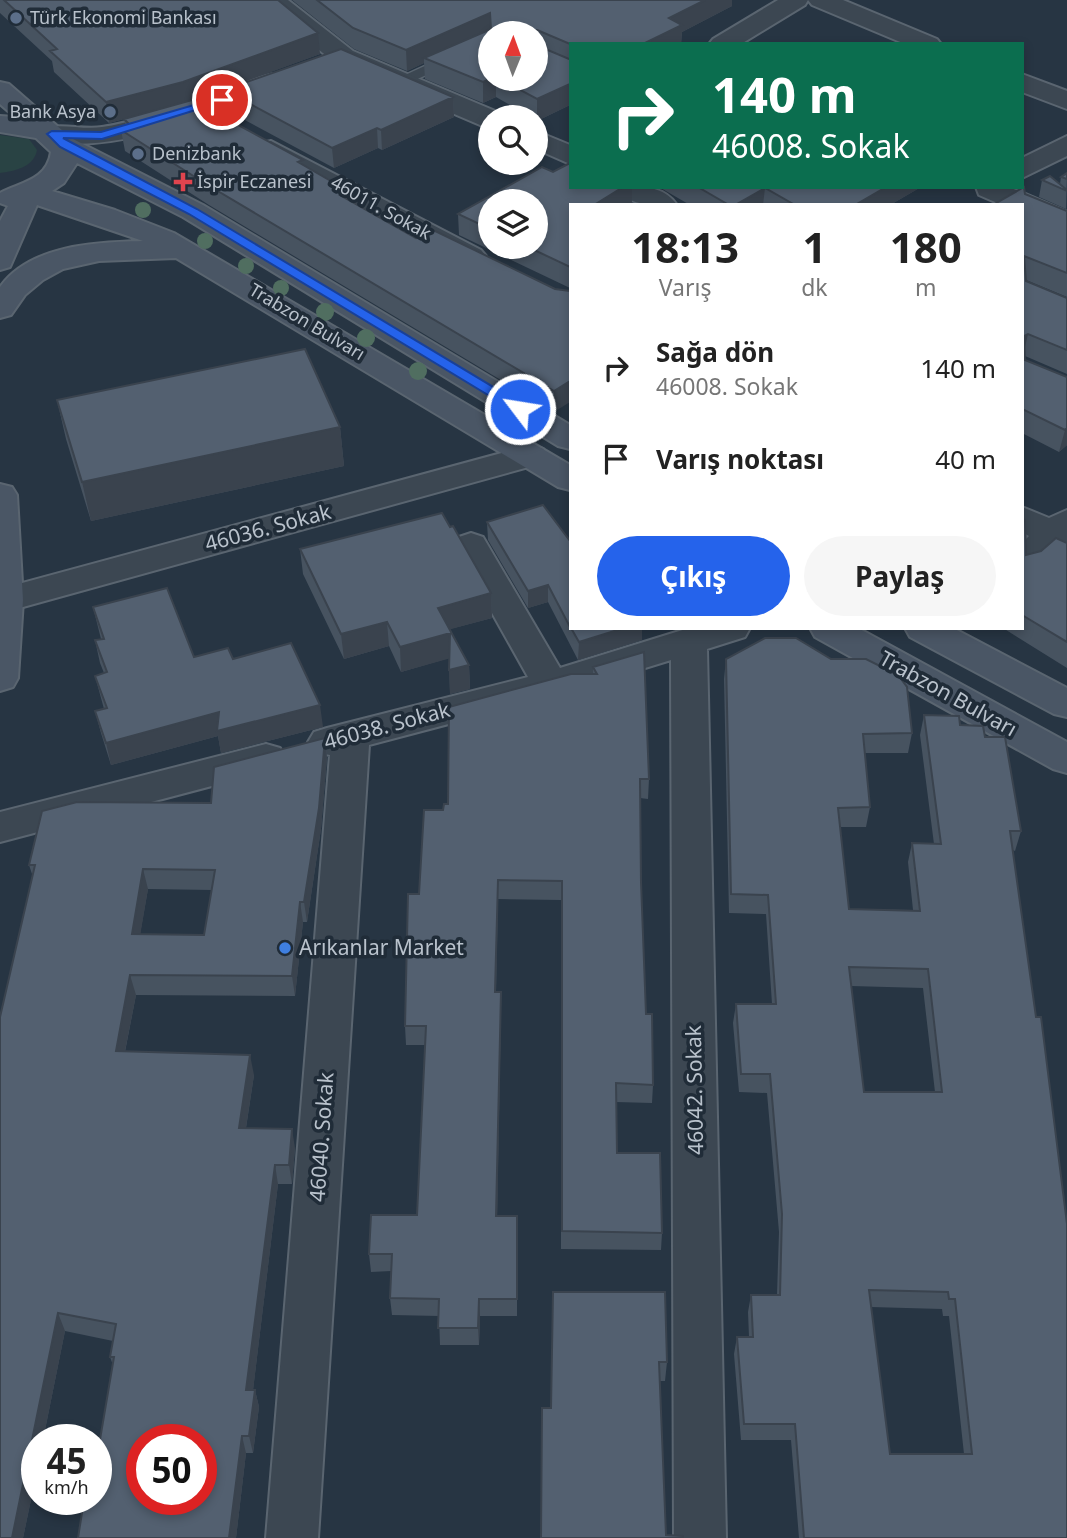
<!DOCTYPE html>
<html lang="tr">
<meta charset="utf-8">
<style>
body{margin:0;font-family:"Noto Sans",sans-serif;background:#f6f6f6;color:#222;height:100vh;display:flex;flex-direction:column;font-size:26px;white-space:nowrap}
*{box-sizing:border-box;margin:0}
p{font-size:23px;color:#767676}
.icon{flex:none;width:38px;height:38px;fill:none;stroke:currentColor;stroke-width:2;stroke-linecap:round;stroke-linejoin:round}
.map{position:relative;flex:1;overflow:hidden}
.sheet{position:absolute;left:569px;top:203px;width:455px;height:427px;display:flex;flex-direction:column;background:#fff;border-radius:0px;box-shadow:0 4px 10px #0003}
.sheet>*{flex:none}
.guide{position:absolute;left:569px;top:42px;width:455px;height:147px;border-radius:0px;box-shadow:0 4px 10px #0003;background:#0b6e4f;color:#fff;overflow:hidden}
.needle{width:46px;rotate:1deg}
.tools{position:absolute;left:478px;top:21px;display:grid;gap:14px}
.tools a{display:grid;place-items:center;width:70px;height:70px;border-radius:50%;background:#fff;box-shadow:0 4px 10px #0003;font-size:35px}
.speed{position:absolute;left:21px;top:1424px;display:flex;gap:14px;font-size:35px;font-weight:700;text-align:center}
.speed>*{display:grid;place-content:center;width:91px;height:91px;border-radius:50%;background:#fff;box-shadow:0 4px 10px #0003;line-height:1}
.speed small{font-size:18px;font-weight:400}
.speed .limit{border:10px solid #d22;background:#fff;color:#111}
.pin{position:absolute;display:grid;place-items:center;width:60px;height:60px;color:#fff;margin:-30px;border:4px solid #fff;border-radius:50%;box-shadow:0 2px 7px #0007}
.me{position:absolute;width:77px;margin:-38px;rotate:301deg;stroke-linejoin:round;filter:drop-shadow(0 0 5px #0008)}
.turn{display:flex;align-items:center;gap:24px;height:147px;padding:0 28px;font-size:32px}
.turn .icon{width:91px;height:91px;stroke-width:2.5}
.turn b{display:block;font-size:49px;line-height:60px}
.eta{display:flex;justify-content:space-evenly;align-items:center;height:119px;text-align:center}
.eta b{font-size:42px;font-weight:700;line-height:49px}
.cta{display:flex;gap:14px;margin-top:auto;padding:14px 28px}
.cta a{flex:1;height:80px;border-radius:42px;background:#2563eb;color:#fff;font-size:28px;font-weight:700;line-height:80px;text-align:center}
.cta a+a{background:#f6f6f6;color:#222}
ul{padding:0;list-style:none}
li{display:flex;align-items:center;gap:21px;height:91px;padding:0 28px}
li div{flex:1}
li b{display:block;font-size:26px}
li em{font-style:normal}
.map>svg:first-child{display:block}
</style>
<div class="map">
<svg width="1067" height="1538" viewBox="0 0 1067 1538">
<rect width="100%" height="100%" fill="#273543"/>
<path fill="#294344" d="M0 135 29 139 37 150C34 167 15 171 0 173Z"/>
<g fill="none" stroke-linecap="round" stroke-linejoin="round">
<g stroke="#5a6570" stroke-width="3">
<path id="lane" d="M490 36V47L406 84H394L392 81Z"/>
</g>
<g stroke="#5a6570" stroke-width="4">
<path id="street" d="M259 0H288L353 51 500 113 502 117H490V127L480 125 335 63Z
M778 0H843L937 39 941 44H905L812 5 808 0 805 5 741 44H709L713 39Z
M273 74 282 76 286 82 282 88C216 112 113 157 43 140L39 134 43 128C63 123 83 130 102 127 161 118 216 88 273 74Z
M1022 74 1067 91V109L1022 92Z
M536 131 570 145V164L536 149Z
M1067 136V156L1022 178V158Z
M271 141 481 250 486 256 481 262 471 265 461 262 261 155 257 149 261 143Z
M616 187C638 187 663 184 677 205 655 205 630 208 616 187Z
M976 187H1009L1067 212V231L1022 213V205H1002L979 195Z
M531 445 543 449 548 456 543 463 5 612 0 611V589Z
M1022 507 1049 518 1067 510V554L1056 551 1034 571 1022 575V543L1029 536 1022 532Z
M471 533 483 537 560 668 689 628H750L745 637 707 649 726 1538H674L671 660 551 697 369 745 318 1538H266L330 755 314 752 308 742 314 732 327 728 528 677 454 545 459 537Z
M266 744 280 748 285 758 280 768 0 842V812Z"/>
</g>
<g stroke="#5a6570" stroke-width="4">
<path id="secondary" d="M0 82 9 84 71 138 203 205 570 425V449L558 446 183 217 77 163 64 183 52 191 115 210 174 233 570 465V490L558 487 176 258 99 261 63 269 43 280 25 295 11 315 0 318V287C30 245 96 242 143 241L37 205 10 267 0 270V221L8 206 0 203V193C21 182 47 180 51 152L36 138 0 132V116L15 117 0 104Z
M0 484 12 487 17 495 23 600 18 678 13 687 0 691Z
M810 628H858L1067 742V773L1053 769 815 637Z
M905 628H953L1067 688V717L1054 714 910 637Z"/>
</g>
<use href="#lane" fill="#3c4752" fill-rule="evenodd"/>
<use href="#street" fill="#3c4752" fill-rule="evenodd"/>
<use href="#secondary" fill="#4a5665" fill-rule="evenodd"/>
</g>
<g fill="#506e60">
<circle cx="143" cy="210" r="8"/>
<circle cx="205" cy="241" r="8"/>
<circle cx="246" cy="266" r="8"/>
<circle cx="281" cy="288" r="8"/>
<circle cx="325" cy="312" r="9"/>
<circle cx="366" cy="338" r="9"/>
<circle cx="418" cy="371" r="9"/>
</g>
<path fill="#475360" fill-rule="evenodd" d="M0 0H278L320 54 192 100 304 166 348 200 416 238 555 289 570 291 554 412 209 205 125 151 121 130 126 128 124 119 109 123 54 72 52 61 0 13Z
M292 0H732V6L682 32 681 44H570V105L537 121 536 120V117H531L496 97 483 103 425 79 424 63 407 71 354 49ZM536 33V79H490Z
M224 90 453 97 454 117 382 150 378 148 334 168 226 110Z
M553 172 632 203 629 205H570V288L459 235 458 214ZM490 201 536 247H490Z
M1067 173 1066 209 1039 197 1042 180 1060 184 1061 177Z
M659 187H921L890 205H690Z
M1025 194 1067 211V297L1026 280V281L1067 298V374L1025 356V360L1067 377V445L1059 452 1022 433V205Z
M57 400 340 427 344 466 91 521 66 439Z
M1022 519 1026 555 1067 543V668L1003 628H1022Z
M487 522 570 541V628H642V640L578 660 548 602 528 608 488 540Z
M300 549 491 593 492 618 450 629 469 665 470 689 450 694 449 658 401 672 389 646 344 659 303 574Z
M93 607 194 657 233 659 323 727 221 753 218 736 111 765 101 733 95 711 104 709 95 676 104 673 100 663 95 640 101 639Z
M726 659 912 733 908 753H865L870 807 866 827H840L849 909 913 910 908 862 912 843 934 844 920 735 924 715 960 725 985 737 1021 831 1015 851 1013 850 1067 1538H799L791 1440H741L734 1354 737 1337H749L748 1312 751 1295H777L779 1232 767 1093 739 1092 733 1023 736 1004H772L766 914 729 913 724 679ZM851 986 923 988 935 1092H864ZM871 1307 942 1309 943 1316H949L964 1454H890Z
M593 667 649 779 648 799 640 798 641 882 646 1014 653 1085 652 1103 616 1102 617 1153 662 1233 661 1250 561 1249V900L498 899 496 992 501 1011 497 1216H517V1316H480L479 1345H440L439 1316 392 1315 390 1298 391 1271 371 1272 369 1254 417 1215 425 1045H406L405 1026 419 894 443 810 448 804 593 674Z
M325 738 327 758 321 829 307 922H303L295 996 136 995 125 1052 254 1075 246 1128 295 1148 292 1184H278L253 1390H255L259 1407 253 1453H246L236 1538H78L96 1500 113 1365 110 1357 113 1341 65 1331 43 1440H37V1471L23 1538H0L33 877 29 865 211 803ZM148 889 212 890 204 935 140 934Z
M553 1292 667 1362 665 1381H660L666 1535 541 1538 551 1408Z"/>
<path fill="#3a434e" d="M705 0H732V6L682 32 681 44H643L669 18Z
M490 13 491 33 424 58V63L407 71 406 50Z
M537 30V51L536 52V33H533V32Z
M318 33 320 54 186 103 109 123 106 102Z
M490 79H496V97L483 103V82Z
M570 84V105L537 121V99Z
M453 97 454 117 382 150 381 130Z
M377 128 378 148 334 168 332 148Z
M623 187H632V203L629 205H594Z
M886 187H921L890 205H855Z
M765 188 763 205H735Z
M348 191 349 213 340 195Z
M1028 334 1023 356 1024 336Z
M570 381V402L554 412V391Z
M340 427 344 466 91 521 82 482Z
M1067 428V445L1059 452 1065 430Z
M548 585V602L528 608V591Z
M491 593 492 618 440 632 438 608Z
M387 622 389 646 344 659 341 634Z
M624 628H642V640L578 660 579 642Z
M450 633 451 658 401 672 400 647Z
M469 665 470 689 450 694 449 670Z
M320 705 323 727 221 753 218 736 111 765 106 743 219 712Z
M325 738 327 758 321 829 307 922 304 902Z
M143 869 148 889 137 954 132 934Z
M498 880V899L495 1011V992Z
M300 902 303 922 295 996 292 976Z
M130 975 136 995 121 1071 116 1051Z
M501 992V1011L497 1233 496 1216Z
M250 1055 254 1075 243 1147 239 1128Z
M292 1129 295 1148 292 1184 289 1165Z
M275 1165 278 1184 251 1407 246 1390Z
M479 1299 480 1316 479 1345 478 1328Z
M58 1313 65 1331 43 1440H37V1471L23 1538H12Z
M255 1390 259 1407 253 1453 249 1436Z
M242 1436 246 1453 236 1538H229Z"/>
<path fill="#536070" stroke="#3a434e" stroke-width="2" fill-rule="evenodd" d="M4 0H278L318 33 183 82 106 102 50 51 57 49Z
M317 0H705L669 18 682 25 643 44H570L537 30 534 33H490V79L483 82 424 58 491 29 490 13 406 50 353 28Z
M536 45 569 59H570V84L537 99 500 79H536Z
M341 49 453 97 381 130 377 128 332 148 224 90Z
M192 100 303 160 298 162 348 191 340 195 416 238 431 229 555 289 570 291V381L554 391 206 184 121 130 131 126 124 119Z
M570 163V187H623L594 205H570V267L528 247H536V201H490V229L458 214 542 167 553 172Z
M1067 173V179L1061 177Z
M1050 176 1067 190V191L1042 180Z
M698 187H886L855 205H795L765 188 735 205H729Z
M1024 187 1025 194 1067 211V273L1024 256 1026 281 1067 298V350L1028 334 1024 336 1025 360 1067 377V428L1065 430 1022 409V205H993Z
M305 349 340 427 82 482 57 400Z
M543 505 570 541V627L548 585 528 591 487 522Z
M442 513 450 527 453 526 491 593 438 608 469 665 449 670 450 633 400 647 387 622 341 634 300 549Z
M1022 519 1025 520 1026 555 1041 551 1056 538 1067 543V642L1022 615Z
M167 588 194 657 228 648 233 659 291 643 320 705 217 731 219 712 106 743 95 711 107 708 95 676 107 672 95 640 104 639 93 607Z
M571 628H624L579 642Z
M765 638H796L831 659H866L898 675 907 687 912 733 863 734 870 807 838 808 849 909 920 911 912 843 941 844 924 715 959 716 960 725 983 726 985 737H1005L1021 831H1010L1036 1017H1041L1067 1224V1538H804L795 1424H744L737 1337H753L751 1295H780L782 1214 770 1074H741L736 1004H776L768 895 731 894 726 659ZM849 967 928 969 942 1092H864ZM869 1290 948 1292 949 1299H955L972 1454H890Z
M644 652 649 779H640L641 882 646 1014H652L653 1085 616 1083 617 1153H660L662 1233 562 1231V881L498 880 495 992H501L496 1216H517V1299H479L478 1328H438L439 1299 390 1298 392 1254H369L371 1215H417L426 1026H405L408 894H419L424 810H443L444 804H448L449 707 571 674H597L593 667Z
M325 738 319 808 304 902H300L292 976 130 975 116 1051 250 1055 239 1128 292 1129 289 1165H275L246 1390H255L249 1436H242L229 1538H78L84 1500H96V1463L114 1357H110L116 1324 58 1313 12 1538H0V1017L35 865H29L42 811 77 802 211 803 214 767ZM143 869 215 870 204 935 132 934ZM142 1440H201V1500H142Z
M553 1292H665L667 1362H659L666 1535 683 1536V1538H541L542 1408H551Z"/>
<path fill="#2563eb" stroke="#184099" stroke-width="2" d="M218 98 228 100 102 139 63 138 197 209 525 406V412H516L189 214 60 147 47 134 52 131 101 132Z"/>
<g fill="#5c6f8a" stroke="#202c38" stroke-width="2.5">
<circle cx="16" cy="18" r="7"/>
<circle cx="110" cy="112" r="7"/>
<circle cx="138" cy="154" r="7"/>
</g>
<path fill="#e0444e" stroke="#202c38" stroke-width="2.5" d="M179.5 171.5h7v7h7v7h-7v7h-7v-7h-7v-7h7z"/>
<circle fill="#3f7fe0" stroke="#202c38" stroke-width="2.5" cx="285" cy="948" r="7"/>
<g text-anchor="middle" stroke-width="7" stroke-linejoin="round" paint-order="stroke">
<g font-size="18" fill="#b9c2cc" stroke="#202c38" text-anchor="start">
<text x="30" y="24">Türk Ekonomi Bankası</text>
<text x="96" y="118" text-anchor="end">Bank Asya</text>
<text x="152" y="160">Denizbank</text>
<text x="197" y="188">İspir Eczanesi</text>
</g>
<g font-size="18" fill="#b9c2cc" stroke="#202c38">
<text transform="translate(381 208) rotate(29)" y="6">46011. Sokak</text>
<text transform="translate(307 322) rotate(31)" y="6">Trabzon Bulvarı</text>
</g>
<g font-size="21" fill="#b9c2cc" stroke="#202c38">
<text transform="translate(268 528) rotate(-15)" y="7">46036. Sokak</text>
<text transform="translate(948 694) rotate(29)" y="7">Trabzon Bulvarı</text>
<text transform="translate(387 726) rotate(-15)" y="7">46038. Sokak</text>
<text transform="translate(695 1090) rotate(-91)" y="7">46042. Sokak</text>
<text transform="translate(322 1137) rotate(-86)" y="7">46040. Sokak</text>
</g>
<g font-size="21" fill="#b9c2cc" stroke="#202c38" text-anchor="start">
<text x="299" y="955">Arıkanlar Market</text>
</g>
</g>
</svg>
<div class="tools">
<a><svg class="needle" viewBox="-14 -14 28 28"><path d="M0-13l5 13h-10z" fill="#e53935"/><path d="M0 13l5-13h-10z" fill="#767676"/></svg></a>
<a><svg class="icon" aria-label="search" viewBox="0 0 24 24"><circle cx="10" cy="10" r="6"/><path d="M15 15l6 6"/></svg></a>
<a><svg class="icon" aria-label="layers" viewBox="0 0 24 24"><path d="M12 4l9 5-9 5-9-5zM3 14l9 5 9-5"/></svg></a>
</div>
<div class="speed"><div>45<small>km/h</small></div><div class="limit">50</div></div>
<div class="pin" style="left:222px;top:100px;background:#d93025"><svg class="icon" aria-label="arrive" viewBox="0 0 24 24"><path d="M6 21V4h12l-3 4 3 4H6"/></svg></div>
<svg class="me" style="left:520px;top:409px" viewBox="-20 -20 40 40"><circle r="17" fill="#2563eb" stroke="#fff" stroke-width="3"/><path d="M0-11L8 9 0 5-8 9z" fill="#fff"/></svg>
<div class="guide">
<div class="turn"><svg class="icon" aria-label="right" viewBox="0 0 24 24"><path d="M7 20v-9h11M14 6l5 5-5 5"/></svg><div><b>140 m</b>46008. Sokak</div></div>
</div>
<section class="sheet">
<div class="eta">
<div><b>18:13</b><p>Varış</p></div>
<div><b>1</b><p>dk</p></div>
<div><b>180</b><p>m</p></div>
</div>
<ul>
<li><svg class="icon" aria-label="right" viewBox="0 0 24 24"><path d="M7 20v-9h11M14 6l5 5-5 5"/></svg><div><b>Sağa dön</b><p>46008. Sokak</p></div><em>140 m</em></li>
<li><svg class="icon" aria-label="arrive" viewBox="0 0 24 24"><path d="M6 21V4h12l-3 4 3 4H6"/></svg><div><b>Varış noktası</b></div><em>40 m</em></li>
</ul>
<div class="cta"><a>Çıkış</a><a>Paylaş</a></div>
</section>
</div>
